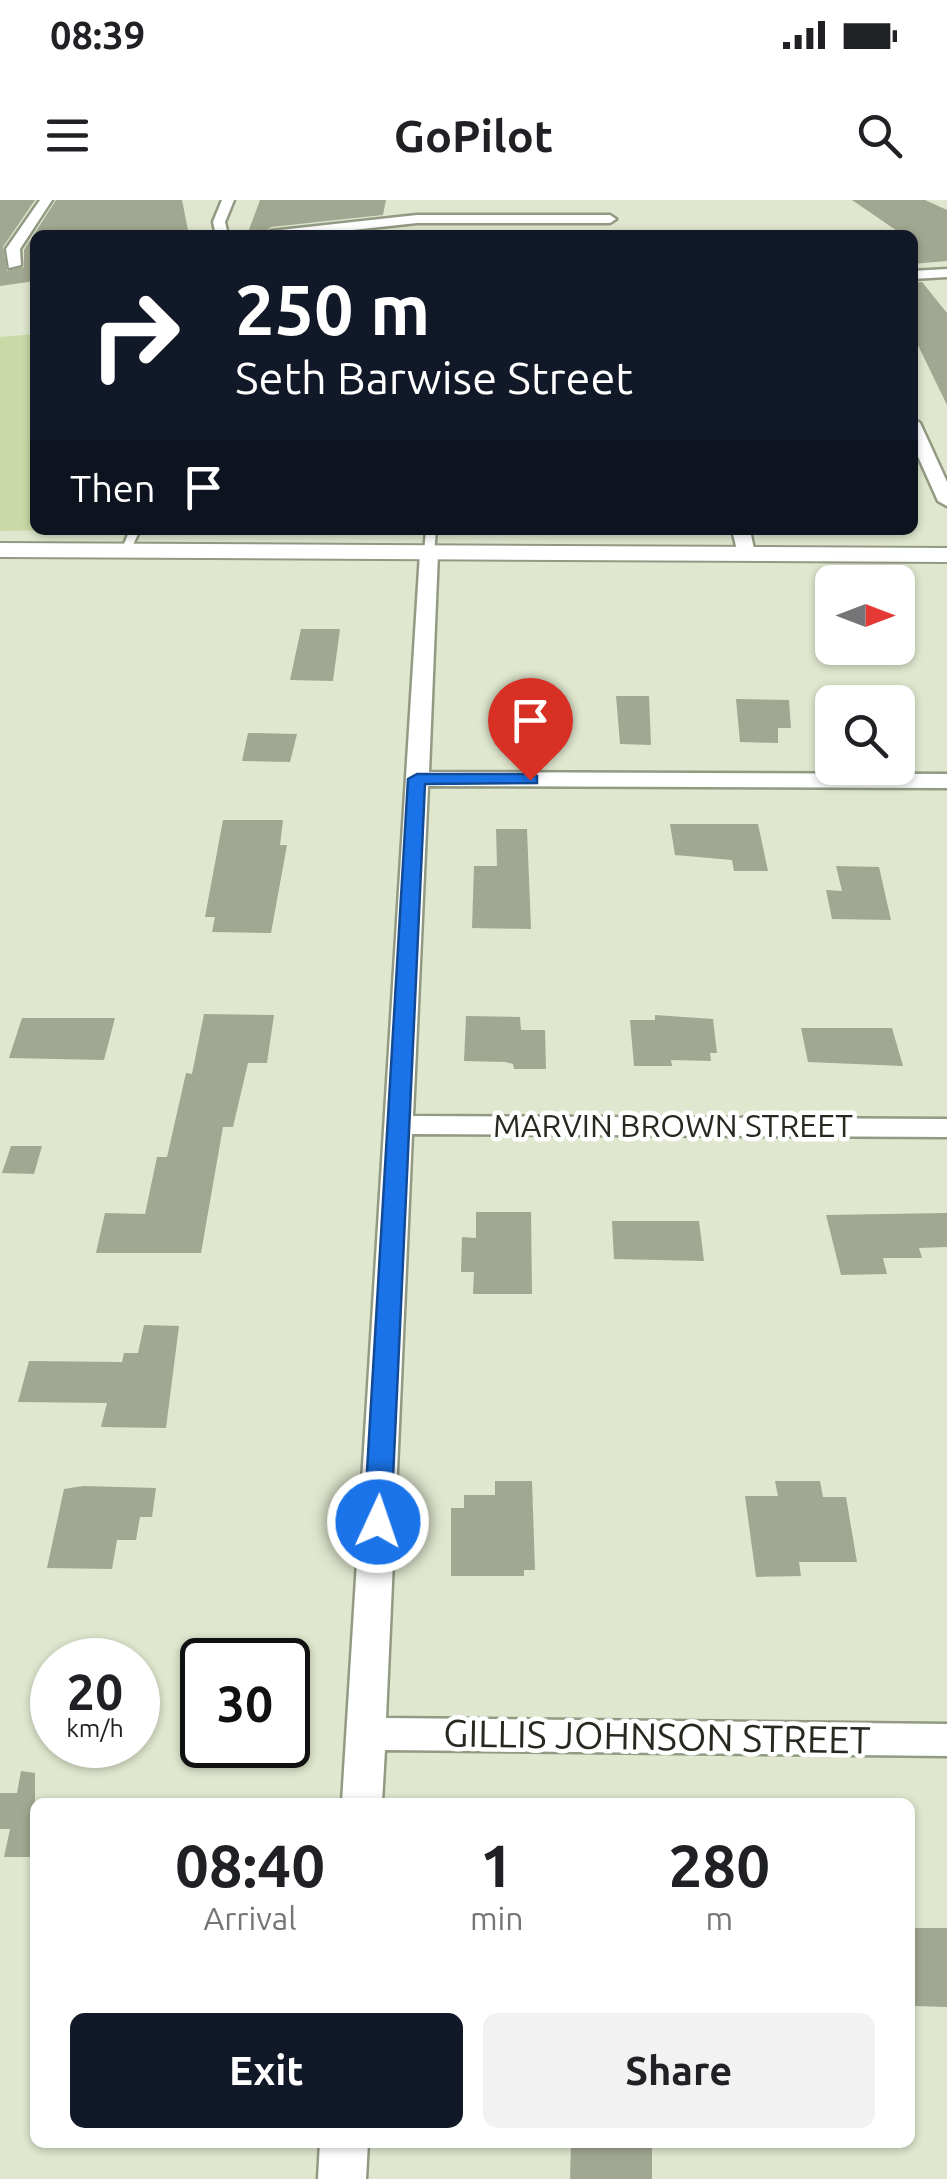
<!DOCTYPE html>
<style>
body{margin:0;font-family:Ubuntu,sans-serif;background:#f2f2f2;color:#202124;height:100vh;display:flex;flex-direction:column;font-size:38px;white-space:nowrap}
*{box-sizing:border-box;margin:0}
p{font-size:32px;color:#757577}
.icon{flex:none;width:55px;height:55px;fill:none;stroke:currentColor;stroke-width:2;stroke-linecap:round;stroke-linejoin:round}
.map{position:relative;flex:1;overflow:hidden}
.side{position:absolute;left:30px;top:1598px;width:885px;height:350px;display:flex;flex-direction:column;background:#fff;border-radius:15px;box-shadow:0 2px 8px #0004}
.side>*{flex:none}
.top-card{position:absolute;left:30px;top:30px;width:888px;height:305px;border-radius:15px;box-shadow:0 2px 8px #0004;background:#111827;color:#fff;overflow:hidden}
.needle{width:65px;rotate:90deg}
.controls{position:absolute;left:815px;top:365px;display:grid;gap:20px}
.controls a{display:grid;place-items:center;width:100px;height:100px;border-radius:15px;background:#fff;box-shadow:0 2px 8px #0004;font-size:50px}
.speed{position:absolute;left:30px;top:1438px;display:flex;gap:20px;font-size:50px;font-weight:700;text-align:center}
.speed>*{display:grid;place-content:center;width:130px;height:130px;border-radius:50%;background:#fff;box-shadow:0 2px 8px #0004;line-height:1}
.speed small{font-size:25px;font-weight:400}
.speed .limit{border:5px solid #111;border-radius:15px;background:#fff;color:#111}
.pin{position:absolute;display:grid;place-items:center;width:85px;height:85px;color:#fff;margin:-102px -42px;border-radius:50% 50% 50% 0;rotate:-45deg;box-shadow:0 0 10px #0007}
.pin .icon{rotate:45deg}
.me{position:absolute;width:110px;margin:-55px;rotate:3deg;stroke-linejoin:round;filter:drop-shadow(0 0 8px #0008)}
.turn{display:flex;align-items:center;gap:35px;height:210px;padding:0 40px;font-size:45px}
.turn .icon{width:130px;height:130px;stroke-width:2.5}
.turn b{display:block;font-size:70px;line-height:85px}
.then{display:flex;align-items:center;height:95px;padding:0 40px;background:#0003;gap:20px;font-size:38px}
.eta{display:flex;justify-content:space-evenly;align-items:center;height:170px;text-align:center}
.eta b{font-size:60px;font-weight:600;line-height:70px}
.primary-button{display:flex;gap:20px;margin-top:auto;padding:20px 40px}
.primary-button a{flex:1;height:115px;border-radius:15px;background:#111827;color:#fff;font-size:40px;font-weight:600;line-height:115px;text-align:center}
.primary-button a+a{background:#f2f2f2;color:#202124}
.status{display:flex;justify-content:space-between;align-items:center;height:70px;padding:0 50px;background:#fff;direction:ltr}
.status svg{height:28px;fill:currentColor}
header{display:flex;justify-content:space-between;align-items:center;height:130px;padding:0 40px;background:#fff;font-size:45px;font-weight:600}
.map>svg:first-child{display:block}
</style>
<div class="status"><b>08:39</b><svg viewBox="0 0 49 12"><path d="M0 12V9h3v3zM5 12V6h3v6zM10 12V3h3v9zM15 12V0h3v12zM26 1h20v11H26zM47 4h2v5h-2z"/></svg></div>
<header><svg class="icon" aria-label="menu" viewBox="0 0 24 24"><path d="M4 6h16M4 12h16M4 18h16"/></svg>GoPilot<svg class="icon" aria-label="search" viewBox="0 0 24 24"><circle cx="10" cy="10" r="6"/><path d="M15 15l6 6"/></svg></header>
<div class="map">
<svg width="947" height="1979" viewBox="0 0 947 1979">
<rect width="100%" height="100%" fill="#dfe7ce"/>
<path fill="#cadaa6" d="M35 134V330H50L0 331V137Z"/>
<path fill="#a1a891" d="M0 0H35L3 47 7 71 24 67V50L56 0H182L189 35H35V81L0 86Z
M260 0H386L383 15 271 27 261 35H247Z
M852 0H925L947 10V61L912 64V35H903Z
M922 82 947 113V205L912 133V83Z
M301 429H340L333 481 290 480Z
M616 496H649L651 545 620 544Z
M736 499 789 500 791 528H778V543L740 542Z
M248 533 297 534 290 562 242 561Z
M223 620H283L280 645H287L271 733 212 732 215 717H205Z
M670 624H758L768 671H734L732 660 675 655Z
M496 629H527L531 729 472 728 474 666H497Z
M836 666 879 667 891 720 832 719 826 690 842 691Z
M204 814 274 815 267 863H248L233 927H223L201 1053H96L105 1013 145 1014 157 957H167L186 873 192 874Z
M655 815 713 819 717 853H710L711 861 671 860 672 866H634L630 820H655Z
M466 816 520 817 521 830H545L546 869H514L513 864 505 862 464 861Z
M22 818H115L104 860 9 858Z
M801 828H892L903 866 808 862Z
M11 946H42L34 974 2 973Z
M476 1012H531L532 1094H473L474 1072H461L462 1037 476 1038Z
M947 1013V1047L919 1048 922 1058H883L887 1074 841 1075 826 1015Z
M612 1021H699L704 1061 614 1059Z
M144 1125 179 1126 166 1228 101 1227 107 1203 18 1202 29 1161 122 1162 124 1153H138Z
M495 1281H532L535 1370H524V1376H451V1308H464V1295H495Z
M775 1281H820L823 1297H846L857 1362H799L801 1376 756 1377 745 1296H778Z
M83 1286 156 1288 152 1317H140L136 1340H117L112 1369 47 1368 64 1289Z
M21 1571 35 1573V1657H4L10 1629H0V1593H17Z
M910 1728H947V1807L913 1806Z
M571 1942H652V1979H570Z"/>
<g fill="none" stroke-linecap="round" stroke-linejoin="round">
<g stroke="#929a83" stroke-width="5">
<path id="service" d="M130 330H140L129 353H123L121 351Z
M426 330H436L434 353 429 356 424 353Z"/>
</g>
<g stroke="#929a83" stroke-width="5">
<path id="minor" d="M40 0H52L20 49 21 65 9 68 6 49Z
M222 0H234L225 22 228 35H216L213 22Z
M417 15H610L616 19 610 23H417L306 35H265L271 31Z
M947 69V77L912 79V71Z
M912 218 920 223 947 282V306L938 301 912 243Z
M732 330H750L755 354 753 358H739Z
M429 347 438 353 429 572 947 574V588L428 586 413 916 947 919V937L412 934 386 1518 947 1524V1556L385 1550 382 1602H342L420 353Z
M320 1942H368L366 1979H318Z"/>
</g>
<g stroke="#929a83" stroke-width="4">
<path id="tertiary" d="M0 343 947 348V362L0 357Z"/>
</g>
<use href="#service" fill="#fff" fill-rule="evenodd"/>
<use href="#minor" fill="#fff" fill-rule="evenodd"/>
<use href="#tertiary" fill="#fff" fill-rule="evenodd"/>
</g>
<path fill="#1a73e8" stroke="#114b97" stroke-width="2.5" d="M530 574 537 576V583L425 584 391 1322 387 1329H368L364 1322 408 579 417 574Z"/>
<g text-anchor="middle" stroke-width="9" stroke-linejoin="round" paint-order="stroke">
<g font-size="32" fill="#262920" stroke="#fff">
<text x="673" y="937">MARVIN BROWN STREET</text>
</g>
<g font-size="38" fill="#262920" stroke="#fff">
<text transform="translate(657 1537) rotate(1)" y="13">GILLIS JOHNSON STREET</text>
</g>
</g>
</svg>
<div class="controls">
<a><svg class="needle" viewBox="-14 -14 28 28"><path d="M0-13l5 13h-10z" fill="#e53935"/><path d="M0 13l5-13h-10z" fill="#757577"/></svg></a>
<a><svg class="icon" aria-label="search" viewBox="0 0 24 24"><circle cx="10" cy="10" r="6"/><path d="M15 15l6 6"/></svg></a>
</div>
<div class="speed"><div>20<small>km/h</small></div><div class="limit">30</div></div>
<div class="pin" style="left:530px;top:580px;background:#d93025"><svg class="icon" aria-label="arrive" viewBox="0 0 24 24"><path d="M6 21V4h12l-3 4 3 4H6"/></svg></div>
<svg class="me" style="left:378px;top:1322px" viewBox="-20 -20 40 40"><circle r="17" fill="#1a73e8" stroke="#fff" stroke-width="3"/><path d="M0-11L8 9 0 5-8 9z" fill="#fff"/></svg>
<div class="top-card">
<div class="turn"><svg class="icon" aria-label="right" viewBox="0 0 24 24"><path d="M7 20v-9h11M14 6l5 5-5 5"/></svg><div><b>250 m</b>Seth Barwise Street</div></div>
<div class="then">Then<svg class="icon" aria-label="arrive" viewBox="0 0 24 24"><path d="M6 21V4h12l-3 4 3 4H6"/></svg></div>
</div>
<section class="side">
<div class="eta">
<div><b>08:40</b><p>Arrival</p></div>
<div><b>1</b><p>min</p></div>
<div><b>280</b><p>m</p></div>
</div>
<div class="primary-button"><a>Exit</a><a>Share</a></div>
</section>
</div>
